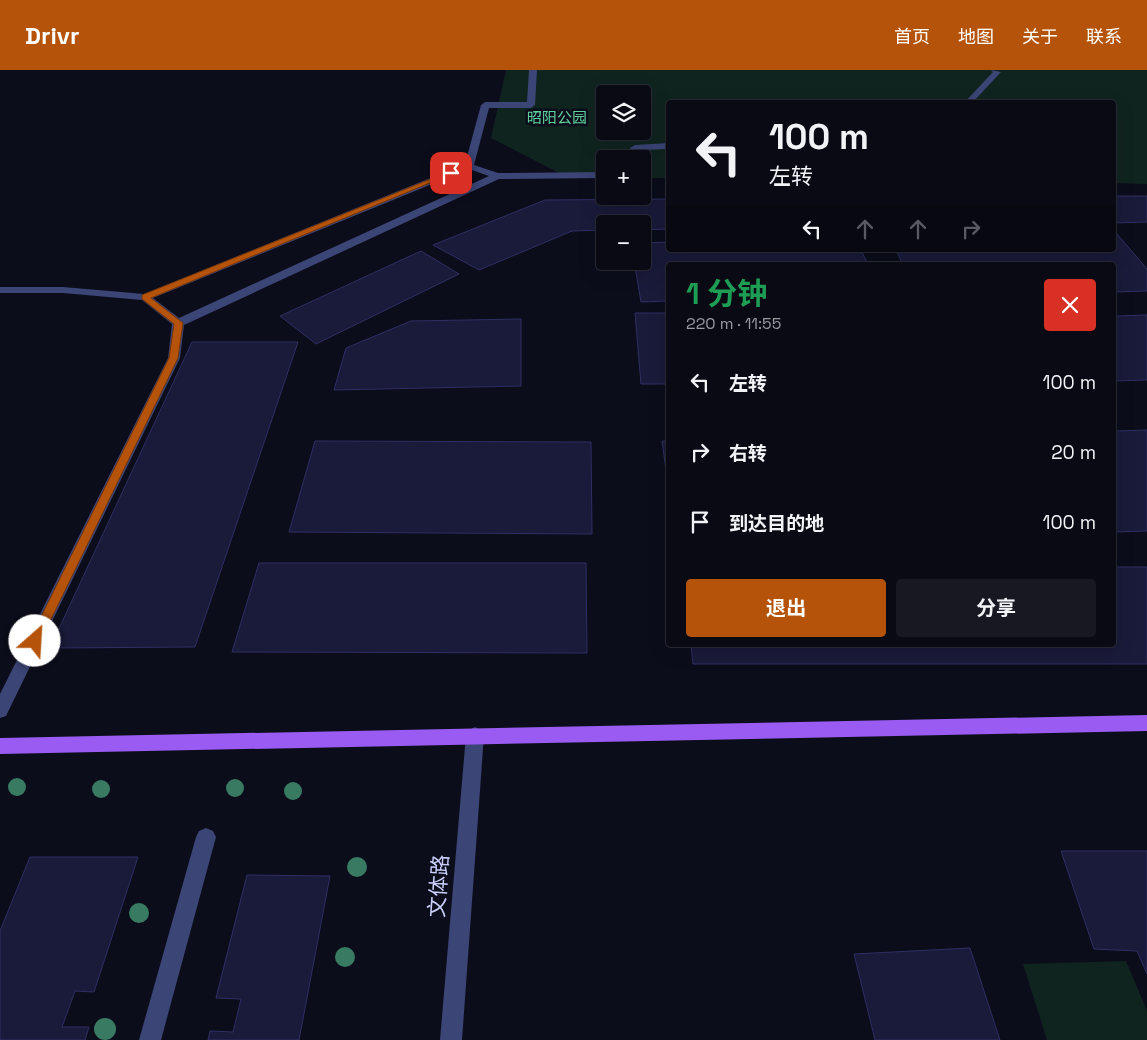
<!DOCTYPE html>
<html lang="zh">
<meta charset="utf-8">
<style>
body{margin:0;font-family:"Space Grotesk","Noto Sans SC",sans-serif;background:#171822;color:#f1f3f6;height:100vh;display:flex;flex-direction:column;font-size:19px;white-space:nowrap}
*{box-sizing:border-box;margin:0}
p{font-size:16px;color:#999aa0}
.icon{flex:none;width:28px;height:28px;fill:none;stroke:currentColor;stroke-width:2;stroke-linecap:round;stroke-linejoin:round}
.map{position:relative;flex:1;overflow:hidden}
.side{position:absolute;left:666px;top:192px;width:450px;height:385px;display:flex;flex-direction:column;background:#090a14;border-radius:5px;box-shadow:0 5px 20px #0002,0 0 0 1px #292b34}
.side>*{flex:none}
.hud{position:absolute;left:666px;top:30px;width:450px;height:152px;border-radius:5px;box-shadow:0 5px 20px #0002,0 0 0 1px #292b34;background:#090a14;color:#f1f3f6;overflow:hidden}
.controls{position:absolute;left:596px;top:15px;display:grid;gap:10px}
.controls a{display:grid;place-items:center;width:55px;height:55px;border-radius:5px;background:#090a14;box-shadow:0 5px 20px #0002,0 0 0 1px #292b34;font-size:25px}
.pin{position:absolute;display:grid;place-items:center;width:42px;height:42px;color:#fff;margin:-21px;border-radius:10px;box-shadow:0 2px 8px #0006}
.me{position:absolute;width:55px;margin:-28px;rotate:26deg;stroke-linejoin:round;filter:drop-shadow(0 0 4px #0008)}
.turn{display:flex;align-items:center;gap:18px;height:105px;padding:0 20px;font-size:22px}
.turn .icon{width:65px;height:65px;stroke-width:2.5}
.turn b{display:block;font-size:35px;line-height:42px}
.lanes{display:flex;align-items:center;height:48px;padding:0 20px;background:#0003;justify-content:center;gap:25px;direction:ltr}
.lanes .off{opacity:.35}
.round{display:grid;place-items:center;flex:none;width:52px;height:52px;border-radius:5px;background:#171822}
.headline{display:flex;align-items:center;justify-content:space-between;height:85px;padding:0 20px}
h1{font-size:30px;font-weight:700;line-height:38px;color:#1e9e55}
.primary-button{display:flex;gap:10px;margin-top:auto;padding:10px 20px}
.primary-button a{flex:1;height:58px;border-radius:5px;background:#b45309;color:#fff;font-size:20px;font-weight:700;line-height:58px;text-align:center}
.primary-button a+a{background:#171822;color:#f1f3f6}
ul{padding:0;list-style:none}
li{display:flex;align-items:center;gap:15px;height:70px;padding:0 20px}
li div{flex:1}
li b{display:block;font-size:19px}
li em{font-style:normal}
header{display:flex;align-items:center;gap:30px;box-sizing:border-box;height:70px;padding:0 25px;background:#b45309;color:#fff}
header strong{font-size:24px}
nav{display:flex;gap:28px;margin-inline-start:auto;font-size:18px}
.map>svg:first-child{display:block}
</style>
<header>
<strong>Drivr</strong>
<nav><a>首页</a><a>地图</a><a>关于</a><a>联系</a></nav>
</header>
<div class="map">
<svg width="1147" height="970" viewBox="0 0 1147 970">
<rect width="100%" height="100%" fill="#0c0d1b"/>
<path fill="#10241f" fill-rule="evenodd" d="M506 0H1147V114L1114 113V32H669V108H643L642 89H605V108L567 107 491 68ZM605 24H642V61H605Z
M1126 891 1147 941V970H1047L1023 894Z"/>
<path fill="#1a1a3a" stroke="#2e2f64" d="M1114 126H1147V152L1114 153Z
M669 129V159L642 160V154H605V160L572 161 479 200 433 175 545 130Z
M1114 164H1117L1147 199V221L1114 222V195H903L896 180H1114Z
M669 172V180H861L868 195H669V231L641 232 634 191H642V173Z
M421 181 459 204 316 274 280 246Z
M635 243H669V314H641Z
M1147 245V310L1114 311V246Z
M521 249V316L334 320 346 278 411 251Z
M192 272H298L195 577 50 578Z
M1147 360V461L1114 462V361Z
M315 371 591 372 592 464 289 462Z
M662 371H669V422Z
M259 493H586L587 583 232 582Z
M1114 497H1147V594H693L691 575H1114Z
M1061 781H1147V904L1137 881 1094 879Z
M30 787H138L94 922 75 921 62 957H89L85 970H0V861Z
M247 805 330 806 299 970H208L210 961 233 962 241 929 216 928Z
M970 878 1000 970H875L854 884Z"/>
<g fill="none" stroke-linecap="round" stroke-linejoin="round">
<path fill="#3b4576" fill-rule="evenodd" d="M529 0H537L535 35 531 38H489L474 95 498 103 605 102V108L499 109 184 255 180 288 6 646 0 648V624L168 288 172 254 142 230 63 223H0V217H63L144 224 465 94 481 35 485 32H527ZM469 99 489 106 179 248 153 228Z
M991 0 1001 2 973 32H965L993 2Z
M669 73V79L640 80 644 89 642 91V89H634L630 78 635 75Z
M475 657 481 660 484 665 462 970H440L466 665 469 660Z
M206 758 213 761 216 767 161 970H139L196 767 199 761Z"/>
<path fill="#995bf1" fill-rule="evenodd" d="M1147 645V661L0 684V668Z"/>
</g>
<g fill="#397a62">
<circle cx="17" cy="717" r="9"/>
<circle cx="235" cy="718" r="9"/>
<circle cx="101" cy="719" r="9"/>
<circle cx="293" cy="721" r="9"/>
<circle cx="357" cy="797" r="10"/>
<circle cx="139" cy="843" r="10"/>
<circle cx="345" cy="887" r="10"/>
<circle cx="105" cy="959" r="11"/>
</g>
<path fill="#b45309" stroke="#753606" d="M448 102 454 103 151 228 183 253 178 288 39 574H30L29 571 169 288 174 254 142 229V225Z"/>
<g text-anchor="middle" stroke-width="5" stroke-linejoin="round" paint-order="stroke">
<g font-size="15" fill="#5ed39d" stroke="#0c0d1b">
<text x="557" y="53">昭阳公园</text>
</g>
<g font-size="21" fill="#cacffb" stroke="#0c0d1b">
<text transform="translate(439 816) rotate(-86)" y="7">文体路</text>
</g>
</g>
</svg>
<div class="controls">
<a><svg class="icon" aria-label="layers" viewBox="0 0 24 24"><path d="M12 4l9 5-9 5-9-5zM3 14l9 5 9-5"/></svg></a>
<a>+</a>
<a>−</a>
</div>
<div class="pin" style="left:451px;top:103px;background:#d93025"><svg class="icon" aria-label="arrive" viewBox="0 0 24 24"><path d="M6 21V4h12l-3 4 3 4H6"/></svg></div>
<svg class="me" style="left:35px;top:571px" viewBox="-20 -20 40 40"><circle r="19" fill="#fff"/><path d="M0-13L10 11 0 6-10 11z" fill="#b45309"/></svg>
<div class="hud">
<div class="turn"><svg class="icon" aria-label="left" viewBox="0 0 24 24"><path d="M17 20v-9H6M10 6l-5 5 5 5"/></svg><div><b>100 m</b>左转</div></div>
<div class="lanes"><svg class="icon" aria-label="left" viewBox="0 0 24 24"><path d="M17 20v-9H6M10 6l-5 5 5 5"/></svg><svg class="icon off" aria-label="ahead" viewBox="0 0 24 24"><path d="M12 20V5M6 11l6-6 6 6"/></svg><svg class="icon off" aria-label="ahead" viewBox="0 0 24 24"><path d="M12 20V5M6 11l6-6 6 6"/></svg><svg class="icon off" aria-label="right" viewBox="0 0 24 24"><path d="M7 20v-9h11M14 6l5 5-5 5"/></svg></div>
</div>
<section class="side">
<div class="headline"><div><h1>1 分钟</h1><p>220 m · 11:55</p></div><a class="round" style="background:#d93025;color:#fff"><svg class="icon" aria-label="close" viewBox="0 0 24 24"><path d="M6 6l12 12M18 6L6 18"/></svg></a></div>
<ul>
<li><svg class="icon" aria-label="left" viewBox="0 0 24 24"><path d="M17 20v-9H6M10 6l-5 5 5 5"/></svg><div><b>左转</b></div><em>100 m</em></li>
<li><svg class="icon" aria-label="right" viewBox="0 0 24 24"><path d="M7 20v-9h11M14 6l5 5-5 5"/></svg><div><b>右转</b></div><em>20 m</em></li>
<li><svg class="icon" aria-label="arrive" viewBox="0 0 24 24"><path d="M6 21V4h12l-3 4 3 4H6"/></svg><div><b>到达目的地</b></div><em>100 m</em></li>
</ul>
<div class="primary-button"><a>退出</a><a>分享</a></div>
</section>
</div>
